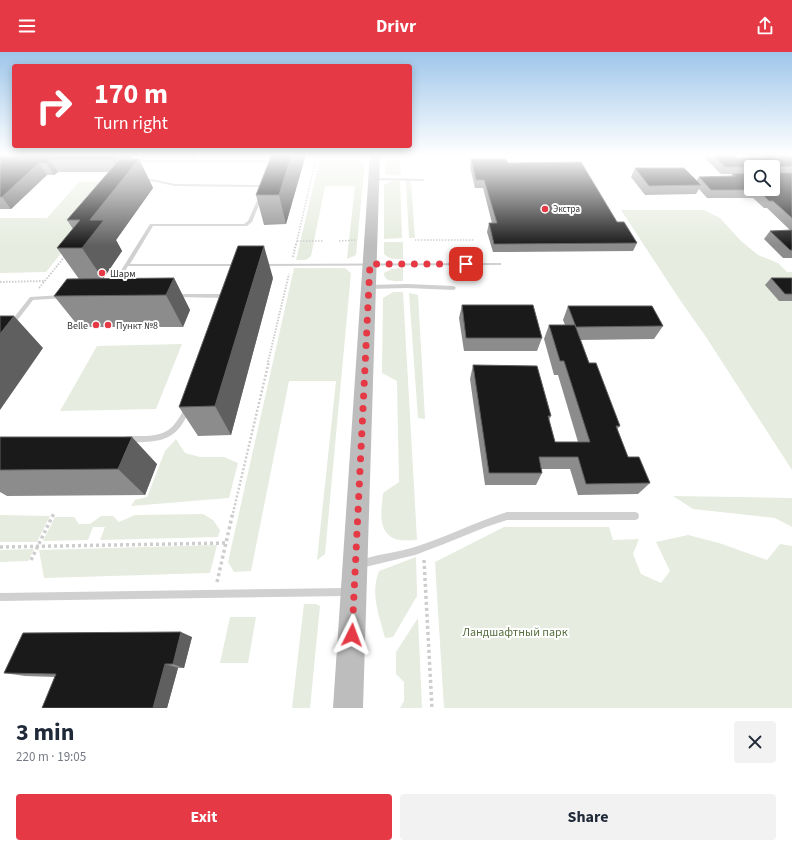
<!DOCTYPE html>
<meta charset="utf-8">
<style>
body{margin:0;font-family:"Source Sans 3",sans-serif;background:#f2f2f3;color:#1f2937;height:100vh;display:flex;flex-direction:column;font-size:15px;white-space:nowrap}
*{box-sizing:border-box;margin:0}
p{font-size:13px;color:#747a83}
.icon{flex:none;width:22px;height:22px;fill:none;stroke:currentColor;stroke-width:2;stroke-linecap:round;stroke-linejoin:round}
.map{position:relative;height:656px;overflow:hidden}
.sheet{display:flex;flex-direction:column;background:#fff;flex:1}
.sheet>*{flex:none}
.hud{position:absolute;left:12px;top:12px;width:400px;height:84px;border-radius:4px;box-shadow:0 2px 10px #0003;background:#e63946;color:#fff;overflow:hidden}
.tools{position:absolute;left:744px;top:108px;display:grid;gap:8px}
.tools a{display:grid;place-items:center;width:36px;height:36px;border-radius:4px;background:#fff;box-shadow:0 2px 10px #0003;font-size:20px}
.pin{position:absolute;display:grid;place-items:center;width:34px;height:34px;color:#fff;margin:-17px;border-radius:8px;box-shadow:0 2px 6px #0006}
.me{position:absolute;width:44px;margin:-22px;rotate:3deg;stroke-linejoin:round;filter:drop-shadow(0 0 3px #0008)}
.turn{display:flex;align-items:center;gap:14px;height:84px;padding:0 16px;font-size:18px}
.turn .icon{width:52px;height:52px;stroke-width:2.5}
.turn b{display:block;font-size:28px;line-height:34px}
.round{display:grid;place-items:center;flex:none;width:42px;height:42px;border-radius:4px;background:#f2f2f3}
.overview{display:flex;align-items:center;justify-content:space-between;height:68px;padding:0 16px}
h1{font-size:24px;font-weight:700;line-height:30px}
.cta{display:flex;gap:8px;margin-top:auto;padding:8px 16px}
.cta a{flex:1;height:46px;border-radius:4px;background:#e63946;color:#fff;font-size:16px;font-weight:700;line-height:46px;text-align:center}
.cta a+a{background:#f2f2f3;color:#1f2937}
header{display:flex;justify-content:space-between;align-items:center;height:52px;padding:0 16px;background:#e63946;color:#fff;font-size:18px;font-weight:700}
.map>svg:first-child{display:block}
</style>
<header><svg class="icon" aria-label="menu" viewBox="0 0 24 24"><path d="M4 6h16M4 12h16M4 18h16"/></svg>Drivr<svg class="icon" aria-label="share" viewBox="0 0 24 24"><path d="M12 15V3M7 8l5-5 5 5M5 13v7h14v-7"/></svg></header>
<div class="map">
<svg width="792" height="656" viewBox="0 0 792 656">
<rect width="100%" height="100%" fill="#fff"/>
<path fill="#e6ecdf" d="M201 102H268L264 105 203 106 200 105Z
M321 102H362L365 108 356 203 347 207 355 134H325L311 204 306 208H296Z
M386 102H400L401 124 385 122Z
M119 129 46 220 0 221V166H47L79 130Z
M392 129H400L402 186 384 187V133Z
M406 129H411L415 186H409Z
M621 158H704L720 166 741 189 758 203 778 211 787 220H792V418L706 285 680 248Z
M384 190H403V207H393L388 205 384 202Z
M294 216H345L351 221 325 502 317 508 336 329H289L251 519 234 520 228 510Z
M403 216V229C396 229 384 231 384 221L392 217Z
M393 240H403L417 488C411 488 401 489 395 487 376 479 382 457 383 441L399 430 397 329 382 321 383 246Z
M409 241 418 243 425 367 418 366Z
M182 292 156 357 60 359 97 294Z
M176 387 185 401 200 405H224L238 411 229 446 131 454 135 448 147 445 165 399Z
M673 444 792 446V475L775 466 693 457Z
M203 462 213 468 220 478 218 485 100 488 105 475H93L88 488 43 489 55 465H74L79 472H90L101 464H113L119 470 135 463Z
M0 463 50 464 37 490H0Z
M504 475H609L613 488 639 487 633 502 641 522 661 531 670 519 656 490 688 483 719 491 767 508 780 492 792 494V656H444L435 510Z
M217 493 210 521 44 526 39 498Z
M34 497 28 509 0 510V498Z
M416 505 417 544 393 585 385 586C379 563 370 542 379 519Z
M304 552H316L320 554 310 656H292Z
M230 565H256L248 611H220Z
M418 566 422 656H400L404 649V630L396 622V600Z"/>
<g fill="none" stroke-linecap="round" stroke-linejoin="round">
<path stroke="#cdcdcd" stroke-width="1.5" stroke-dasharray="1.5 1.5" stroke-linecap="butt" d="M415 188H474
M297 189H324
M339 189 357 188
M296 193 317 102"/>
<path stroke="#cdcdcd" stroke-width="2" stroke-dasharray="1.5 1.5" stroke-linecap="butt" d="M293 205 296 192
M0 230 44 229
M39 236 66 203
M268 310 289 222"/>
<path stroke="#cdcdcd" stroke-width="2.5" stroke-dasharray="2 2" stroke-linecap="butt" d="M233 461 269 309"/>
<path stroke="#cdcdcd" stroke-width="3.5" stroke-dasharray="3 3" stroke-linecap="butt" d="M0 495 227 491
M31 508 54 461
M424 508 432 656
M217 530 233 460"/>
<path fill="#d0d0d0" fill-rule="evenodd" d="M144 102H148L144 108H190L194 102H198L194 108H273L275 109 274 112 272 113 270 112 271 110H140L139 109Z
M373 126 423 127 425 128 423 129 374 128H373Z
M140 127H151L175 132 264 133 266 134 264 135 175 134 151 129H141L139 128Z
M260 142 263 143 252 170 247 174H153L130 212H240V214H128L116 234 114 235 112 233 150 172H244L248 169Z
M499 211H501V213L261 214 259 213 261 212Z
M407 232 454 234 456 236 454 238 407 236 369 237 367 235 369 233Z
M175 242H226L229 244 226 246 173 245V243Z
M62 243 64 244V246L33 248 13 274 11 275 8 273 30 245Z
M187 354 189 355 190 357C180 380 171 389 144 390 138 390 131 391 125 389L124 387 125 385 127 384C159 384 170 386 185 355Z
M507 460H635L638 461 639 464 638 467 635 468H507L486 475 444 492 415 503 361 516 358 515 357 512 358 509C376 502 396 501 415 495 446 485 476 470 507 460Z
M348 536 351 537 352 540 351 543 348 544 0 549V541Z"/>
<path fill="#bdbdbd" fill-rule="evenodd" d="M370 102H380L363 656H333Z"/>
</g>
<path fill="#8c8c8c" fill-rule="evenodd" d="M0 102 132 104 130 107H139L153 136 116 188 122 199 103 227 174 226 190 258 183 275H79L54 244 79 227 57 196 73 177 67 168 109 120H58L54 123H47L11 157H0Z
M272 102H306L286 172 264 173 256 143Z
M701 102H733L737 106H766L762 102H792V206H783L764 187 770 179 790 178 767 156H764L753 146H707L699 137 696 142 645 143 631 125 635 116 696 129 699 125 731 124 732 122H721ZM751 115H773L751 137Z
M471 107 508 111 617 170 637 191 633 199 493 200 487 180 489 171H492L483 136H475L470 115Z
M273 226 231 383 198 384 179 355Z
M771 226H792V249H779L765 233Z
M462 253 542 286 537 299H464L459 266Z
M568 254 663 274 654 287 580 288 589 311 620 374 617 377 628 405 650 431 638 442 578 443 570 417H541L542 421 536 433H485L470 327 473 313 551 364 549 368 555 390H578L558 323H554L544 287 549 273H565L563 268Z
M0 385 157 412 145 443 7 444 0 440Z
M192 585 184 616H178L167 656H42L55 625 25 624 4 621Z"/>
<path fill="#5f5f5f" d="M117 102H131L132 104 119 120 112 108Z
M292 102H306L286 172 279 143Z
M139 107 153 136 116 188 122 199 103 227 82 196 90 168Z
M50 108 58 120 54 123 46 111Z
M39 111 47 123 11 157 2 145Z
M264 194 273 226 231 383 215 354Z
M174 226 190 258 183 275 166 243Z
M14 264 43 296 0 358V282Z
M132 385 157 412 145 443 118 417Z
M181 580 192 585 184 616 173 612Z
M165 612 178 616 167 656H153Z"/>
<path fill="#1a1a1a" stroke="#5f5f5f" d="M0 102H117L112 108H50L46 111H39L2 145H0V112L2 110H0Z
M272 102H292L279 143H256Z
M712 102H733L737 106H780L776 102H792V114L777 115V120L778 121H792V166L773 149H769L758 138H711L699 125 735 124 732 122 751 121V137H773V115H725Z
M120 107H139L90 168H104L82 196H57L80 168H67Z
M471 107H506L508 111 581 110 617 170H624L637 191 494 192 489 171H497L484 128H476Z
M635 116H684L701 133 649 134Z
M792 178V198H790L770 179Z
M238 194H264L215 354 179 355Z
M174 226 166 243 54 244 67 227Z
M771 226H792V242H785Z
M462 253H533L542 286H466Z
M568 254H652L663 274 576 275Z
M0 264H14L0 282Z
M549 273H575L589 311H596L620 374H616L628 405H639L650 431 586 432 578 405H539L542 421H489L473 313 537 314 551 364H548L555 390H590L564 309H560Z
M0 385H132L118 417 0 418Z
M181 580 173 612H165L153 656H42L56 622 4 621 23 581Z"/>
<linearGradient id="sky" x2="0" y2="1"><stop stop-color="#9ec6ea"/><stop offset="0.53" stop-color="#fff"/><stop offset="1" stop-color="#fff" stop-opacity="0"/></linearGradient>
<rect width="792" height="194" fill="url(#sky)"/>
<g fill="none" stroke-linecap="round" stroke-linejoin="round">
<path stroke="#e63946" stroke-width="7" stroke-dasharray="0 12.6" d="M352 583 370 212H466"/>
</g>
<g fill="#e63946" stroke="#fff" stroke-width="1.5">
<circle cx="545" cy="157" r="4"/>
<circle cx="102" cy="221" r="4"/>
<circle cx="96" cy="273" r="4"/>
<circle cx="108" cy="273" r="4"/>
</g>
<g text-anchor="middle" stroke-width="4" stroke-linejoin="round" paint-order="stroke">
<g font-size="9" fill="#333" stroke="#fff" text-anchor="start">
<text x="553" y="160">Экстра</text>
</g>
<g font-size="10" fill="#333" stroke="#fff" text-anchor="start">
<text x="110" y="225">Шарм</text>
<text x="88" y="277" text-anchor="end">Belle</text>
<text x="116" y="277">Пункт №8</text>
</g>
<g font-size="12" fill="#56703f" stroke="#fff">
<text x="515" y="584">Ландшафтный парк</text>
</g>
</g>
</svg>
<div class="tools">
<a><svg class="icon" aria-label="search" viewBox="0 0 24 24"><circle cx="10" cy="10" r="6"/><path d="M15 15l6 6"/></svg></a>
</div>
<div class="pin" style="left:466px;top:212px;background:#d93025"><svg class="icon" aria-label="arrive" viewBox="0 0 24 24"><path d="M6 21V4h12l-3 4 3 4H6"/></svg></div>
<svg class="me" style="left:352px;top:583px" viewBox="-20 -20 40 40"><path d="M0-17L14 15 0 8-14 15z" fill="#e63946" stroke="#fff" stroke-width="4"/></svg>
<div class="hud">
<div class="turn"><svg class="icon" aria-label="right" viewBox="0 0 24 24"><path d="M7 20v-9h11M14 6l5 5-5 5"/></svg><div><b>170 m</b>Turn right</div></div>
</div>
</div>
<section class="sheet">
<div class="overview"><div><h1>3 min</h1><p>220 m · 19:05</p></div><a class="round"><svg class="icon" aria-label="close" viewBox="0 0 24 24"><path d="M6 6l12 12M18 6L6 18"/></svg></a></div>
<div class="cta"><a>Exit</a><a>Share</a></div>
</section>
